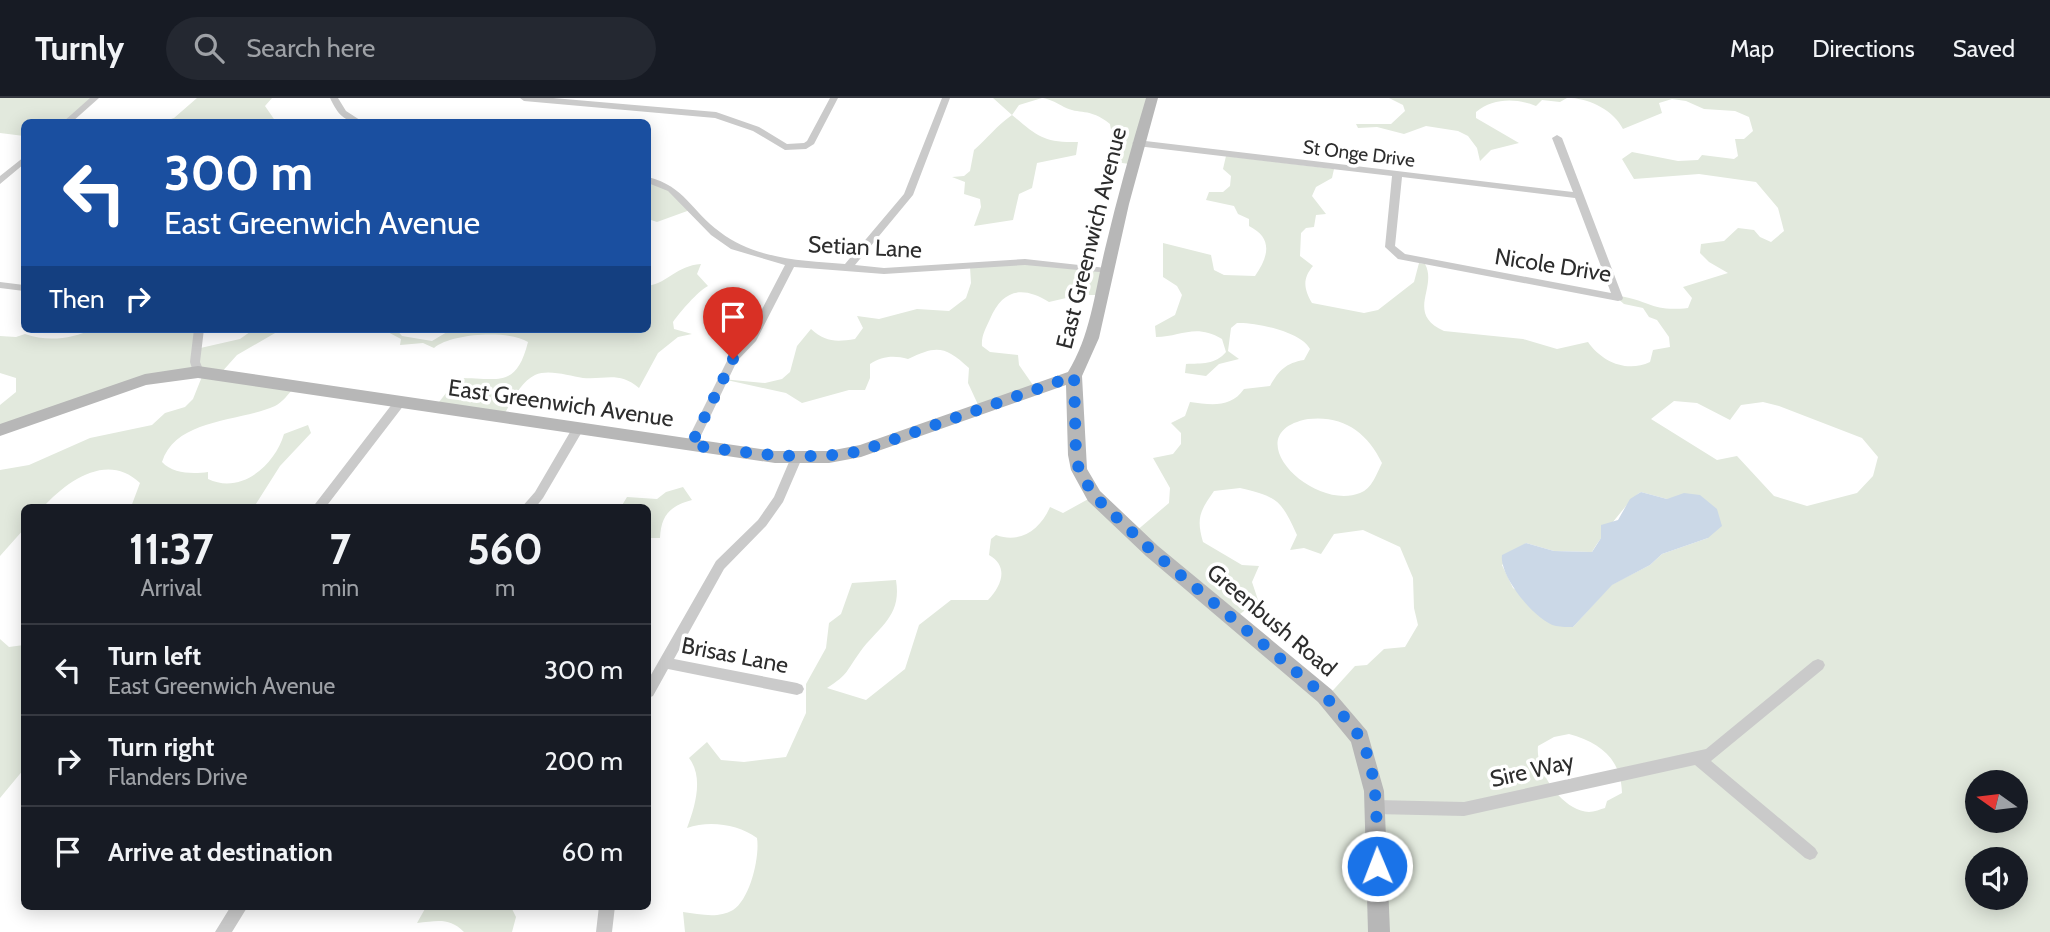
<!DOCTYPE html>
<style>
body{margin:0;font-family:Cabin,sans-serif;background:#242831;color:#f1f3f6;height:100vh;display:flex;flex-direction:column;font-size:26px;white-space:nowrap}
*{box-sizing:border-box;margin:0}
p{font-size:23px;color:#9ea1a6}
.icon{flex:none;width:38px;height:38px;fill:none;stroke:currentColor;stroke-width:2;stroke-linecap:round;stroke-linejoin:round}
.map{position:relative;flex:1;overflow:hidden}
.drawer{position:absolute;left:21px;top:406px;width:630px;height:406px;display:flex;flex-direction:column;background:#171b24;border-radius:10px;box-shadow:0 4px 18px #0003}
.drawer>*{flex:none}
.banner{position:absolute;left:21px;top:21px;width:630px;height:214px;border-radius:10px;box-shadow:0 4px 18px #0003;background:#1a4fa0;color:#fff;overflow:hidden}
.needle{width:46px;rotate:284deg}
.tools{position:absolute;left:1965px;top:672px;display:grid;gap:14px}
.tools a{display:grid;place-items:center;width:63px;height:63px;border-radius:50%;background:#171b24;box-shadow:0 4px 18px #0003;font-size:35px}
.pin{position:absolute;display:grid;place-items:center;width:60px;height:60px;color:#fff;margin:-72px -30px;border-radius:50% 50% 50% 0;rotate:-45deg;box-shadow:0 0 7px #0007}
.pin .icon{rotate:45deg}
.me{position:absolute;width:77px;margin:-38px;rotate:359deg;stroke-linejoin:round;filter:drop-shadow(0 0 5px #0008)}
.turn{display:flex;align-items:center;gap:24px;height:147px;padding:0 28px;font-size:32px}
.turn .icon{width:91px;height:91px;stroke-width:2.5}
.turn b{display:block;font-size:49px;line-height:60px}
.then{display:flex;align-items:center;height:66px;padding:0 28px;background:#0003;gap:14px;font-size:26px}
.eta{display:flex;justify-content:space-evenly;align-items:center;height:119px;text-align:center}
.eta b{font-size:42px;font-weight:700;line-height:49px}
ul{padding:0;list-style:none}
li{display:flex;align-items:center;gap:21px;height:91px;padding:0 28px;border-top:2px solid #363941}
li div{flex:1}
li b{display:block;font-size:26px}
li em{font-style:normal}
header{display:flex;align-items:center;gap:42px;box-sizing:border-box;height:98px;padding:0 35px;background:#171b24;border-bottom:2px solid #363941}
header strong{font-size:33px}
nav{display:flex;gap:38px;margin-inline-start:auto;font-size:24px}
.search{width:490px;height:63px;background:#242831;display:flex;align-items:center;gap:18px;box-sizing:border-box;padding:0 24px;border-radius:38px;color:#9ea1a6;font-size:26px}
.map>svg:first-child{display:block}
</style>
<header>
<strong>Turnly</strong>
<div class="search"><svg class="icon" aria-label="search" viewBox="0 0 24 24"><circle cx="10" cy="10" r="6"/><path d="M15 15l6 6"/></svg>Search here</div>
<nav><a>Map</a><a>Directions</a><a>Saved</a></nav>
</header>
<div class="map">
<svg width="2050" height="834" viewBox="0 0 2050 834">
<rect width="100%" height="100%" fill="#fff"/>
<path fill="#e2e9dd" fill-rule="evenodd" d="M0 0H94L66 24H24V38L0 35Z
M197 0H272L265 8 276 24H162L174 20Z
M993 0H1042L1019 7 1012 17C1037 38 1043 45 1078 44L1076 57 1037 65 1032 90 1019 96 1013 122 974 128 981 109 980 101 964 96 965 84 952 79 964 78 970 73 974 52C988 40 996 28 1012 17Z
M1043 0H1151L1129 66 1109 63 1113 44 1110 26C1089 9 1079 17 1064 9 1057 5 1052 2 1043 0Z
M1389 0H1567L1560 4 1542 2 1536 8C1516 0 1493 0 1476 14V20L1519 45 1491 52 1480 63 1477 50 1468 38 1458 33 1426 28 1404 36 1377 29 1358 30 1356 26H1391L1405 13 1403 7Z
M1571 0H2050V834H685L683 814C699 816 718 821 733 812 750 801 760 759 757 740 738 726 709 722 687 730 695 709 704 679 689 660L707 644 721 662 744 664 786 659 806 615V586L826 550 829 525 841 516 852 485 896 482C902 519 879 528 860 554 846 573 849 576 827 590L866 602 905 571 919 527 951 502H988C1002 488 1009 468 989 457L991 441 996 437C1020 446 1040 432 1050 409L1063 415 1092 399 1135 434 1169 405 1170 390 1153 360 1173 356 1181 346V335L1171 325 1185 318 1190 304C1211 307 1231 310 1244 291L1270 288C1279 272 1286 265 1304 262L1310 251C1302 234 1256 224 1237 225L1231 230 1228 253 1239 261 1219 266 1206 278 1185 275 1186 266C1202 265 1215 267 1226 254L1222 241C1195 225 1181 239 1156 239L1155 228 1175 217 1182 197 1177 188 1163 179V145L1211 157 1214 172 1224 177 1255 178C1269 158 1273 140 1249 128V121L1238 116 1234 108 1206 102 1209 94H1223L1230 88 1231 78 1223 71 1226 58 1334 71 1332 80 1316 89 1312 98 1326 116 1316 117 1314 129 1306 130 1301 135 1300 158 1313 168C1302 181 1304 191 1312 205L1364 215 1378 212 1414 184 1419 165 1425 166C1438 190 1405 215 1444 233L1523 241 1557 251 1588 244C1602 264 1627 275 1650 264L1653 252 1670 249 1669 239 1657 222 1649 219 1643 210 1624 206 1617 200 1619 198C1651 203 1652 214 1688 210L1692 200 1683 189 1728 175 1709 164 1700 155 1701 146 1724 143 1738 130 1754 132 1760 139 1771 144 1784 133 1778 110 1756 84 1699 76 1634 81 1622 61 1632 54 1678 63 1698 62 1702 57 1734 61 1738 58 1735 41H1744L1753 33 1749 19 1735 13 1704 11 1686 3 1672 1 1659 5 1662 15 1623 31C1614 13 1591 1 1571 0ZM1674 303 1697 305 1730 322 1741 307 1763 304 1779 308 1862 340 1878 359 1873 378 1857 395 1807 408 1774 398 1737 358 1717 362 1651 321ZM1308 321C1343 317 1367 334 1382 365 1377 375 1372 391 1360 395 1312 414 1234 335 1308 321ZM1240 390C1278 399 1281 402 1297 437L1290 452 1304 450 1321 456 1334 436 1363 432 1400 449 1413 480 1414 510 1418 527 1405 549 1384 551 1367 567 1355 568 1326 600 1235 520 1258 502 1252 484 1259 468 1242 467 1203 444C1196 420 1200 413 1214 393ZM1641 394 1667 401 1677 400 1708 440 1662 456 1650 467 1611 487 1573 529 1513 490 1502 467 1526 445 1554 453 1592 454C1600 440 1630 400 1641 394ZM1569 636C1601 645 1621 661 1622 695L1607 703 1605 710C1601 711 1594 714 1589 714 1562 713 1535 672 1538 648L1554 639ZM1978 684H2016V723H1978ZM1978 761H2016V800H1978Z
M648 83 675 95 690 112 657 124 648 121Z
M1022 164 1102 173 1100 197H1079L1049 204C1022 187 1002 192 990 221 986 230 981 238 982 248L990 254 1018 257 1019 267 1035 290 980 311 968 285 969 270C945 248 937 247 908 261 894 257 882 258 870 266V280L865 292H849L802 305 786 295 722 281 765 285 782 281 790 274 797 248 811 231C825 244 836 244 855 241L863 230 857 218 879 221 917 211 949 213 966 200 971 185 970 169Z
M701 166 697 176 708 188C697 194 681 213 673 224L674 231 692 236 678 239 658 255 639 290C619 273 605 282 583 280 569 278 549 271 535 277 520 284 510 307 502 320L439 304 458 280C499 280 516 291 528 244 509 232 452 235 434 250L423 245 400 247 401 241 384 232 396 231 402 238 432 243 452 231H648V188C669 184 676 168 701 166Z
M93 231H197L196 251 240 241 254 231H282L237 257 220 276 295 289C289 295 282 305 275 308 239 324 176 320 162 364 173 376 193 376 208 374V381C241 397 275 367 284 336L308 327 311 335 280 368 254 409H131L140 385C108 354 68 382 43 409L24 410V431L0 458V372L29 367 90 340 152 327 165 315 185 309 193 301 203 276H167L0 331V307L16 294V280L0 275V238L16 239 25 236C47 244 72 241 93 231Z
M683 389 692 402C670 408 661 417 660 440H648V410L621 409 627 399 657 401 666 394Z
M0 541 9 549 24 547V671L0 700Z
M426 809H511L516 819 512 834H464C449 819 437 823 417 825Z"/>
<path fill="#cbd8e7" d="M1641 394 1667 401 1684 395 1700 397 1717 411 1722 428 1708 440 1662 456 1650 467 1612 487 1573 529C1568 529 1561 529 1556 528 1535 523 1499 478 1502 457L1526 445 1554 453 1592 454 1601 440V427L1618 422 1630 401Z"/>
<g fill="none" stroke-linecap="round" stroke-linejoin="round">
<path fill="#cacaca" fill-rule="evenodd" d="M90 0H99L72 24H63Z
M330 0H338L346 13 363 24C343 24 338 16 330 0Z
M520 0H553L716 14 759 29 787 46 804 45 807 43 830 0H838L814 46 806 51 785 52 753 33 715 20 524 3Z
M942 0H950L913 97 855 167 884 170 1025 161 1106 170 1111 173 1110 175 1025 167 884 176 794 169 756 243 737 263 695 350H687L685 347 728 261 748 238 785 167 731 151 711 137 668 93 648 85V79C686 89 691 113 720 134 755 161 803 163 845 166L904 96Z
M1557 37 1562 40 1623 200 1622 202 1618 203 1398 161 1385 149 1392 78 1137 48 1132 45 1137 42 1573 94 1552 40ZM1402 79 1575 100 1611 195 1405 156 1395 148Z
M24 59V66L0 86V78Z
M0 184 24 187V193L0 190Z
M194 231H204L200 264 204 274 198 278 194 277 190 264Z
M400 300 404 301 406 304 404 307 325 410H312L396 301Z
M577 328 583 332 543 400 535 410H521L535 394 573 329Z
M796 356 802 360 783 404 766 428 724 471 674 561 797 585 802 587 804 591 802 595 797 597 668 571 653 598 648 600V582L716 463 758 422 774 399 792 357Z
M1818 561 1823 563 1825 567 1823 571 1711 663 1815 750 1818 755 1815 760 1810 762 1805 760 1695 667 1464 718 1375 716 1370 714 1368 709 1370 704 1375 702 1464 704 1706 651 1813 563Z
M231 808H248L232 834H215Z
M599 808H615L612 834H596Z"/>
<path fill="#b7b7b7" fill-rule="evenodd" d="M1146 0H1158L1129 106 1099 240 1082 278 1087 371 1100 393 1158 448 1332 592 1367 633 1384 693 1390 834H1368L1364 693 1351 644 1318 604 1146 458 1088 403 1071 372 1068 357 1066 287 861 359 829 365H775L198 280 146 287 0 338V326L145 276 198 268 775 353H829L860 347 1068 274C1091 237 1095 192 1105 151 1117 100 1131 50 1146 0Z"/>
</g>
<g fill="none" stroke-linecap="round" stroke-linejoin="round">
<path stroke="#1a73e8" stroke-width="12" stroke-dasharray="0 21.6" d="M733 261 691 347C749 355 803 364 861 353L1074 278 1076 357 1079 372 1094 398 1152 453 1325 598C1337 612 1351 624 1360 640 1380 677 1376 727 1377 768"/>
</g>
<g text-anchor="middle" stroke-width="7" stroke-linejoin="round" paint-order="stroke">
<g font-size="19" fill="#2d2d2d" stroke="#fff">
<text transform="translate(1359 55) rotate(7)" y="7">St Onge Drive</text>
</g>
<g font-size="23" fill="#2d2d2d" stroke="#fff">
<text transform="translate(1091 140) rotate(-76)" y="8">East Greenwich Avenue</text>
<text transform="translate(865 149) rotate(3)" y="8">Setian Lane</text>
<text transform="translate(1553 167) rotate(9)" y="8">Nicole Drive</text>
<text transform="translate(561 305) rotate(8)" y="8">East Greenwich Avenue</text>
<text transform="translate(1272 522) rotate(40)" y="8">Greenbush Road</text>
<text transform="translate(735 557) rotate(11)" y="8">Brisas Lane</text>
<text transform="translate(1532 672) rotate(-13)" y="8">Sire Way</text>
</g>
</g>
</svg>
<div class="tools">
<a><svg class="needle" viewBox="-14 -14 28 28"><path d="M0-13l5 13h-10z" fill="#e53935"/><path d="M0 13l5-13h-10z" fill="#9ea1a6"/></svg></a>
<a><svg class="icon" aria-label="sound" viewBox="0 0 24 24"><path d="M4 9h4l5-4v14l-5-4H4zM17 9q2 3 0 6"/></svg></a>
</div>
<div class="pin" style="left:733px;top:261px;background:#d93025"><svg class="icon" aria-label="arrive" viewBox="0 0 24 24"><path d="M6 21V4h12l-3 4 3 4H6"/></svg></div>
<svg class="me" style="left:1377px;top:768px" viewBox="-20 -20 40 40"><circle r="17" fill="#1a73e8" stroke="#fff" stroke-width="3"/><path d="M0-11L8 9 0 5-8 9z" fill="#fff"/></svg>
<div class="banner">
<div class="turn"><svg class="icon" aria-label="left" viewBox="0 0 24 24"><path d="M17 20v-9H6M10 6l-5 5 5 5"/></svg><div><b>300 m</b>East Greenwich Avenue</div></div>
<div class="then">Then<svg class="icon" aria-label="right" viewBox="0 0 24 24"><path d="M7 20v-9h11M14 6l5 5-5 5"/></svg></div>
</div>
<section class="drawer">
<div class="eta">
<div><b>11:37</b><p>Arrival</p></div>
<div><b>7</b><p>min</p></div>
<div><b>560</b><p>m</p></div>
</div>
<ul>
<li><svg class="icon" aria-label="left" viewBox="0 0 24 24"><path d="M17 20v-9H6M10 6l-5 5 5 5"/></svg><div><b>Turn left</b><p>East Greenwich Avenue</p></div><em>300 m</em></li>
<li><svg class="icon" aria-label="right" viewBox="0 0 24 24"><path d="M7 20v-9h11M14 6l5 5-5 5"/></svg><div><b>Turn right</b><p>Flanders Drive</p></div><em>200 m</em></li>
<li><svg class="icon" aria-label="arrive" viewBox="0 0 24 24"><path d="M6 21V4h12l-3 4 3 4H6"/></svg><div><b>Arrive at destination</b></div><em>60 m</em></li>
</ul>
</section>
</div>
